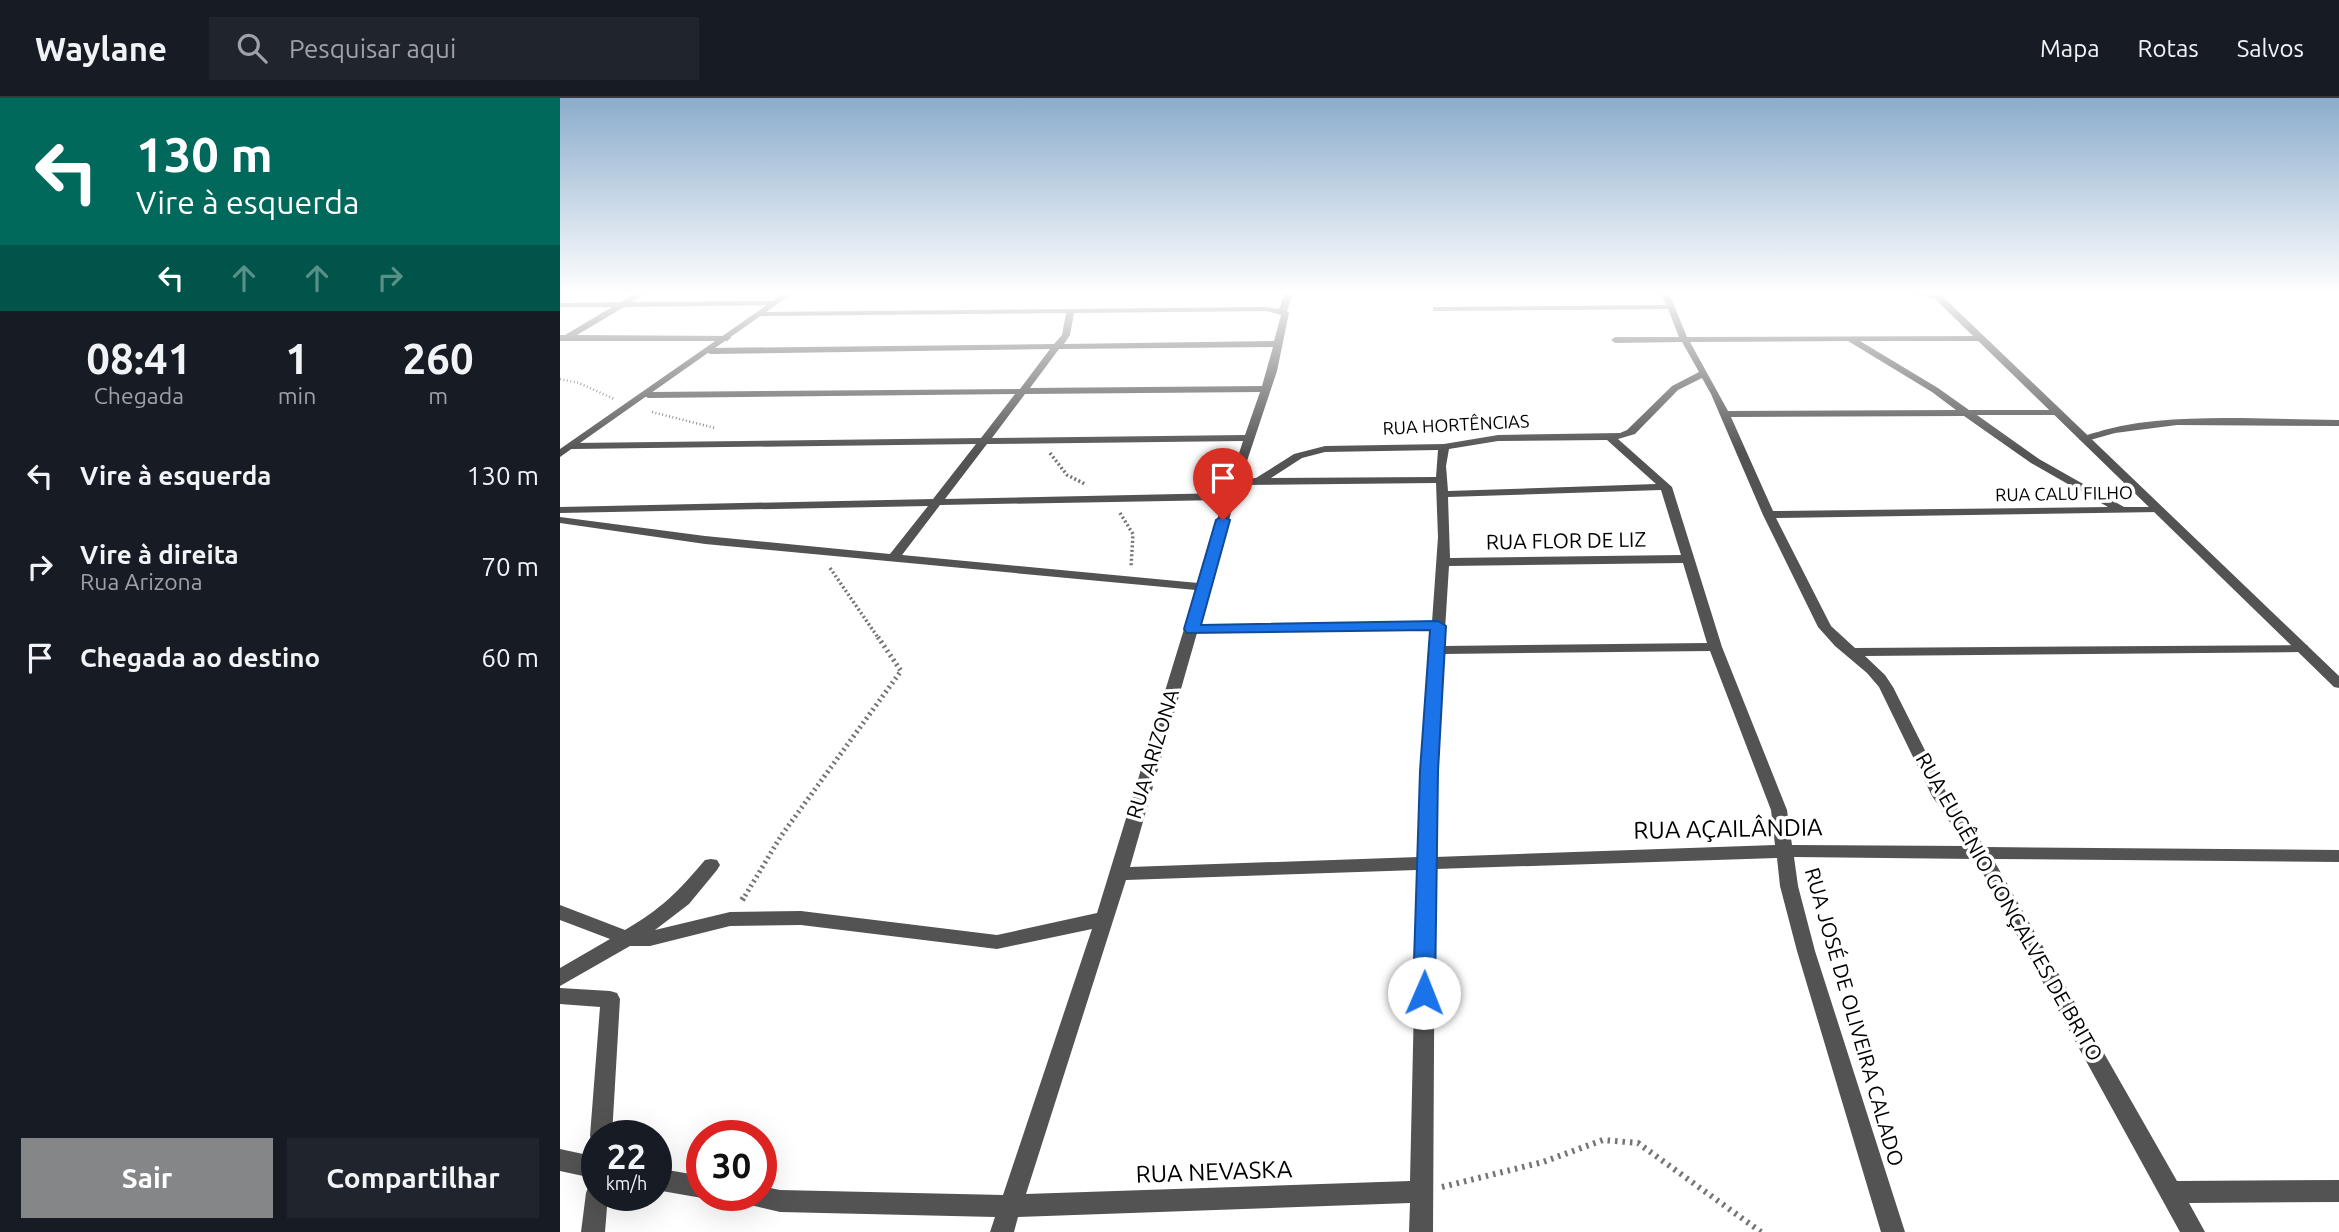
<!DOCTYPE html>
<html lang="pt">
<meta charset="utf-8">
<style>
body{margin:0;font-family:Ubuntu,sans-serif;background:#20242c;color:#f1f3f6;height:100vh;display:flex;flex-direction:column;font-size:26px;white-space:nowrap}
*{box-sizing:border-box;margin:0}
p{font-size:23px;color:#9ea1a6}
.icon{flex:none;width:38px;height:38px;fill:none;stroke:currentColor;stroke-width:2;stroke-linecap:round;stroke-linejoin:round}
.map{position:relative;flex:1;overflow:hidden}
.details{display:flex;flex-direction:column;background:#171b24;width:560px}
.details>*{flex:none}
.top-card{background:#00695c;color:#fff;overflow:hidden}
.speed{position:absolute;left:21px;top:1022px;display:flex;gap:14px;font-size:35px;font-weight:700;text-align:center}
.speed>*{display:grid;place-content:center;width:91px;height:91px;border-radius:50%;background:#171b24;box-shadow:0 7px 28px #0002;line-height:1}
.speed small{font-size:18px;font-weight:400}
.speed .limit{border:10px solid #d22;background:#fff;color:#111}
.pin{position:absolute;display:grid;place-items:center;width:60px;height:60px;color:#fff;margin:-72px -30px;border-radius:50% 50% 50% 0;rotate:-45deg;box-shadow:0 0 7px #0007}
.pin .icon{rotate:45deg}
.me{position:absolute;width:77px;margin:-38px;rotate:1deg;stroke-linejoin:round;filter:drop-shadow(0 0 5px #0008)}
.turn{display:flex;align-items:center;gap:24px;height:147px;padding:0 21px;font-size:32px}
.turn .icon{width:91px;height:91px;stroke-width:2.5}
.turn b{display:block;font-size:49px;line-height:60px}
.lanes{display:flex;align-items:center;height:66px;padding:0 21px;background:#0003;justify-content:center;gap:35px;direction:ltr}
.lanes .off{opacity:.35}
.eta{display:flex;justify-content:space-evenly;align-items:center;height:119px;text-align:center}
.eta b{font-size:42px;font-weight:600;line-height:49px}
.button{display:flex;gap:14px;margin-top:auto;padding:14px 21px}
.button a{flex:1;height:80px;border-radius:0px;background:#858687;color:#fff;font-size:28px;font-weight:600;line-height:80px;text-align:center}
.button a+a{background:#20242c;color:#f1f3f6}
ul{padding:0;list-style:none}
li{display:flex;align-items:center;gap:21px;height:91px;padding:0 21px}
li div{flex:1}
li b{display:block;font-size:26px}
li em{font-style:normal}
header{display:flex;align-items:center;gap:42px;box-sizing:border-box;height:98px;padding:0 35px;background:#171b24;border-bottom:2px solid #363941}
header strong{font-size:33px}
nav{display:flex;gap:38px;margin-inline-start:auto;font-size:24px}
.search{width:490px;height:63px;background:#20242c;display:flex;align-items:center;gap:18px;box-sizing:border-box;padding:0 24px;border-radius:0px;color:#9ea1a6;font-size:26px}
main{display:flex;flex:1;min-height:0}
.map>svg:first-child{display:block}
</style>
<header>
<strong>Waylane</strong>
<div class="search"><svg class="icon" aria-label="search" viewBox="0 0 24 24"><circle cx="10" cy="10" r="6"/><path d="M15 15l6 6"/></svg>Pesquisar aqui</div>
<nav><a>Mapa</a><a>Rotas</a><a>Salvos</a></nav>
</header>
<main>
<section class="details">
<div class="top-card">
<div class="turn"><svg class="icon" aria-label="left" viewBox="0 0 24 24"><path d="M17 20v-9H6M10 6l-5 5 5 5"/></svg><div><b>130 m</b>Vire à esquerda</div></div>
<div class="lanes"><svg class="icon" aria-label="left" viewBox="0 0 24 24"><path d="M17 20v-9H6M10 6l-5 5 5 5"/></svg><svg class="icon off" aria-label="ahead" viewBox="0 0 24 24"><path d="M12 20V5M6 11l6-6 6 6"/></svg><svg class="icon off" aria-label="ahead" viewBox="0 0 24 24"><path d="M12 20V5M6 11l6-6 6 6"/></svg><svg class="icon off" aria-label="right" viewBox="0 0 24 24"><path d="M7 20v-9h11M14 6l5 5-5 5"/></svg></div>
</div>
<div class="eta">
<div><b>08:41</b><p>Chegada</p></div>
<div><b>1</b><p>min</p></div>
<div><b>260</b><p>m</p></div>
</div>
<ul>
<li><svg class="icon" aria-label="left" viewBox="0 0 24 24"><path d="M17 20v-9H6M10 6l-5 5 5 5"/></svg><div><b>Vire à esquerda</b></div><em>130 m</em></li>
<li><svg class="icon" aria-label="right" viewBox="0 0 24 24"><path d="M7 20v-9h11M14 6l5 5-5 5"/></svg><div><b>Vire à direita</b><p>Rua Arizona</p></div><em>70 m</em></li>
<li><svg class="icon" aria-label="arrive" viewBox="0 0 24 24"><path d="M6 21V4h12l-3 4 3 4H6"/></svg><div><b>Chegada ao destino</b></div><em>60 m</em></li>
</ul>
<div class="button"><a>Sair</a><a>Compartilhar</a></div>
</section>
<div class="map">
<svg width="1779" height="1134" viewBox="0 0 1779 1134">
<rect width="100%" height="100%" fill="#fff"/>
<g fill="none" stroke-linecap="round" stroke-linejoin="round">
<path stroke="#757575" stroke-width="2.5" stroke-dasharray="1 2.5" stroke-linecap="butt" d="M0 281 19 285 54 301
M92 314 155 330"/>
<path stroke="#757575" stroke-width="3.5" stroke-dasharray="2 2.5" stroke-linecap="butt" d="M490 355 507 377 525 386
M560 415 573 436 571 469
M270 470 319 541"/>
<path stroke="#757575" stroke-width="5" stroke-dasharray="2 3.5" stroke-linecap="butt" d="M185 798 221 738 341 573 318 539"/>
<path stroke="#757575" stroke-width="6" stroke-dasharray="2.5 5" stroke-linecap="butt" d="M182 802 186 796
M882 1089 983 1064 1043 1042 1078 1045 1201 1134"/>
<path fill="#535353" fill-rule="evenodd" d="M1682 320 1779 322V328L1617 327 1555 335 1523 344 1519 341C1526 336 1536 335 1544 332 1589 320 1636 320 1682 320Z"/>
<path fill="#535353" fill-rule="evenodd" d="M75 195H85L72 204 215 203 219 205 215 207 64 209 17 237 170 238 171 240 167 243H0V237H5L52 209H0V205L61 204Z
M725 195H733L727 213 729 215 717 273 681 381 696 380 734 356 765 348 884 346 938 337 1060 335 1067 332 1112 288 1139 274 1122 244 1055 245 1051 242 1055 239H1119L1108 211 873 213V209H876L1106 207 1101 195H1109L1127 239 1421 238V242L1418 243H1300L1378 290 1409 312H1499V316L1496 317H1417L1479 361 1564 409H1596L1602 412 1600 414 1216 420 1271 528 1295 550 1747 547 1749 550 1747 553 1742 554 1305 558 1325 577 1333 589 1387 696 1425 749 1779 752V764L1433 761 1617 1083 1779 1082V1104L1629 1105 1645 1134H1620L1415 761 1234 759 1238 788 1255 853 1345 1134H1321L1237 853 1220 788 1217 760 875 771 873 1134H849L850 1105 458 1119 454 1134H430L435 1119 220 1114 182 1105 179 1097H201V1088L220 1092 443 1097 532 831 437 851 241 827 170 828 90 848H70L0 888V870L50 841 0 822V807L65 832C101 811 118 794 145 762L151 761 157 762 160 767 157 772 129 806 95 832 170 814 241 813 437 837 537 815 636 492 145 446 0 425V419L145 438 330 456 368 408 0 415V409L373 401 416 346 12 351 7 348 12 345 421 340 455 296 88 300 83 297 88 294 460 291 490 251 150 256 146 253 150 250 494 246 502 237 506 215 197 218V214H200L706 209 719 211ZM706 213 721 217 714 243 504 246 510 237 514 215ZM1288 243 1372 294 1396 312 1168 313 1130 244ZM713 249 702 288 470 290 499 251ZM1142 280 1151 296 1203 417 1258 529 1275 548 1307 575 1319 589 1372 698 1406 748 1232 747 1227 712 1162 549 1112 389 1058 341 1075 336 1118 292ZM700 294 685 337 432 340 465 296ZM1404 318 1471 365 1548 409 1213 413 1171 319ZM1047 342 1096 386 888 393 886 368 889 351 938 343ZM683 343 666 395 385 401 427 346ZM878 352 876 379 711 380 742 360 765 354ZM876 385 878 439 872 524 639 527 679 387ZM1101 392 1121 457 890 460 888 399ZM663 402 638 485 342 457 380 407ZM1123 465 1147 545 884 548 889 468ZM871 532 868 552 858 759 570 769 637 535ZM1150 553 1211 712 1215 747 875 759 883 556ZM857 772 850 1083 466 1096 566 782Z
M0 890 50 893 57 895 60 901 52 1038H37V1047L33 1045 30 1038 40 909 0 906Z
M0 1051 37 1059V1081L0 1073Z
M96 1070 142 1078V1097H149L142 1100 96 1092Z
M37 1084V1097H48L45 1134H21L26 1095 29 1087Z"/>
<path fill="#535353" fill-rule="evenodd" d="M224 195H233L0 359V351Z
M1349 195 1381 197 1779 578V590L1774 589 1375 201Z"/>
</g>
<linearGradient id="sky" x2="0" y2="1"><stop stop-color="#8baccc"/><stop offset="0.55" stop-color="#fff"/><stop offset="1" stop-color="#fff" stop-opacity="0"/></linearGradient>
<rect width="1779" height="354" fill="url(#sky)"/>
<path fill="#1a73e8" stroke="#114b97" stroke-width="2" d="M663 418 670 422 641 527 878 523 886 528 878 673 875 895 872 902 864 905 856 902 853 895 860 673 870 532 627 535 624 531 656 422Z"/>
<g text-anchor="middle" stroke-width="7" stroke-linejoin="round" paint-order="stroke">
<g font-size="18" fill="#000" stroke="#fff">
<text transform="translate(896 327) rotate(-3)" y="6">RUA HORTÊNCIAS</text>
<text transform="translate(1504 396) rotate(-1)" y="6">RUA CALU FILHO</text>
</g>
<g font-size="21" fill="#000" stroke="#fff">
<text transform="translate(1006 443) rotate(-1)" y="7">RUA FLOR DE LIZ</text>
<text transform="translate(593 656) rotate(-73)" y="7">RUA ARIZONA</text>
<text transform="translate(1449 809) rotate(60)" y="7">RUA EUGÊNIO GONÇALVES DE BRITO</text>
<text transform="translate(1294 919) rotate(74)" y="7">RUA JOSÉ DE OLIVEIRA CALADO</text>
</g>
<g font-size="24" fill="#000" stroke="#fff">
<text transform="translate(1168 731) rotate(-1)" y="8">RUA AÇAILÂNDIA</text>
<text transform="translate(654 1074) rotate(-2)" y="8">RUA NEVASKA</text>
</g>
</g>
</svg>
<div class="speed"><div>22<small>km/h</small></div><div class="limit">30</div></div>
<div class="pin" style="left:663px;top:422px;background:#d93025"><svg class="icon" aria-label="arrive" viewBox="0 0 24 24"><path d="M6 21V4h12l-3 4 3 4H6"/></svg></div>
<svg class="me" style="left:864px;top:895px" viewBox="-20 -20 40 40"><circle r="19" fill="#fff"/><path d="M0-13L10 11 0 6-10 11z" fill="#1a73e8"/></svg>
</div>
</main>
